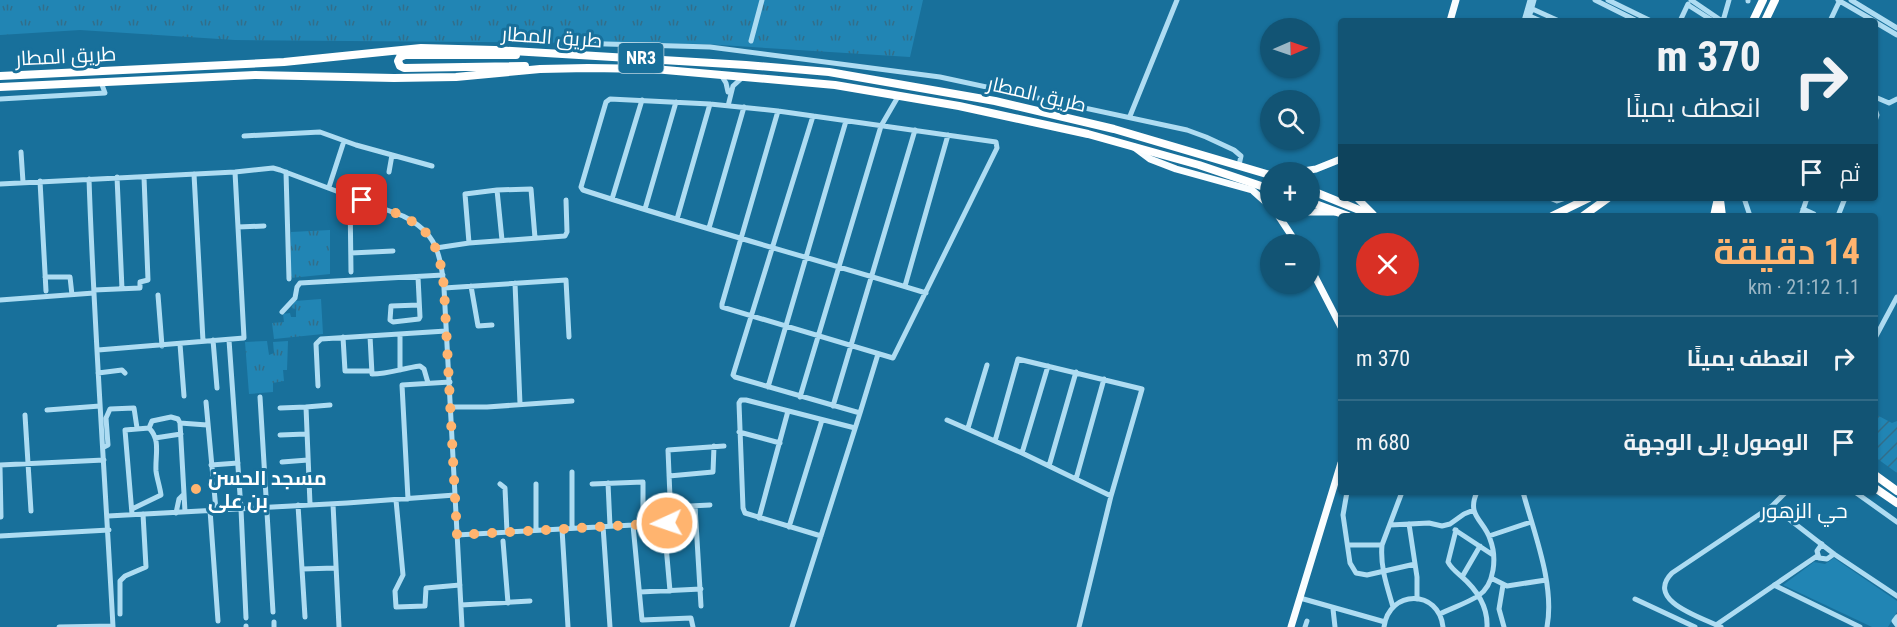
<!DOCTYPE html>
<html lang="ar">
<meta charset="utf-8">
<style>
body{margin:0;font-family:"Roboto Condensed",Cairo,sans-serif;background:#1b5a79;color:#f1f3f6;direction:rtl;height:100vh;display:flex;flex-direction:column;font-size:22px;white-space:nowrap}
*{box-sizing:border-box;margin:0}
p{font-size:20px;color:#9cb7c5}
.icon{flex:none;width:33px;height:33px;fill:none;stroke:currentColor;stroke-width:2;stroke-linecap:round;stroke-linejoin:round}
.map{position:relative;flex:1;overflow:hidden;direction:ltr}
.panel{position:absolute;left:1338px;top:213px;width:540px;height:282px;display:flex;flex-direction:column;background:#125474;border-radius:6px;box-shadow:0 2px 4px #0004;direction:rtl}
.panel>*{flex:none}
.top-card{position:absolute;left:1338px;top:18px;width:540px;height:183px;border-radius:6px;box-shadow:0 2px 4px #0004;direction:rtl;background:#125474;color:#f1f3f6;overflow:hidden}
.needle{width:39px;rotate:88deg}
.controls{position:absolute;left:1260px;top:18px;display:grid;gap:12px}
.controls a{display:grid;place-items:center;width:60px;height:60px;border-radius:50%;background:#125474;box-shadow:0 2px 4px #0004;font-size:30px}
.pin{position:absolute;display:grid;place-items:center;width:51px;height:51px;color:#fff;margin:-26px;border-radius:12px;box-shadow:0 3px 9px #0006}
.me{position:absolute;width:66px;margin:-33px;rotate:267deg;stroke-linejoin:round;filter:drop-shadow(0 0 4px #0008)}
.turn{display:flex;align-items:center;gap:21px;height:126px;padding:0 18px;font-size:27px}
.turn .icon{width:78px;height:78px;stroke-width:2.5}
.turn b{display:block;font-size:42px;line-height:51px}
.then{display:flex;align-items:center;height:57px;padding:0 18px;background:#0003;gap:12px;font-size:22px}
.round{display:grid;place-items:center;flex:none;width:63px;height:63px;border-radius:32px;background:#1b5a79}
.head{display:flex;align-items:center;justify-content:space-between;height:102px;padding:0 18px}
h1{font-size:36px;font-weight:700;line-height:45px;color:#ffb46f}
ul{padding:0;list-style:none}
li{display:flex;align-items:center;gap:18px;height:84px;padding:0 18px;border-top:2px solid #316a86}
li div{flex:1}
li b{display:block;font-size:22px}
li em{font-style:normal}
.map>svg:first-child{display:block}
</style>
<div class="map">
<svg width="1897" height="627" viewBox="0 0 1897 627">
<defs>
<pattern id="grass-tufts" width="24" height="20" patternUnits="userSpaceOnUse" patternTransform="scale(1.5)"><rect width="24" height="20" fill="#2185b4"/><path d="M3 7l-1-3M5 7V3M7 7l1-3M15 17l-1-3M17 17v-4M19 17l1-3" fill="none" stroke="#326e8a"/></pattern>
<pattern id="garden-furrows" width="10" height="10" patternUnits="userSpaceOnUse" patternTransform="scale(1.5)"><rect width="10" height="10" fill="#2185b4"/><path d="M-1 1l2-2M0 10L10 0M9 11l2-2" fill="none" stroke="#326e8a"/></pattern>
</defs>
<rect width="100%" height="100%" fill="#18709b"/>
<path fill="url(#grass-tufts)" d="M0 0H923L910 57 704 44 235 40 80 30 0 35Z
M330 230V274L291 278V232Z
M321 299 323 334 274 339 272 323 284 322 283 314 290 313 291 317H296V309L291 308 295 301Z
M267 341 269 355 274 353 273 342 288 341 287 370H283L284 381 273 383V392L249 394 245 342Z"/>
<path fill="#2185b4" d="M1834 558 1897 601V612L1888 627H1872L1783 585 1814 562 1825 564Z"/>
<path fill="url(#garden-furrows)" d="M1875 414 1892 423 1897 421V473L1875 457Z"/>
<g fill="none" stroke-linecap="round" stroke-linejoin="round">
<path stroke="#aedcf2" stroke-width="5" d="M1595 0 1637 21
M1608 0 1651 21
M1691 0 1722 21
M1838 0 1874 21
M1851 0 1897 28
M1748 1V0
M1688 5 1713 21
M1528 7 1559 21
M1527 15 1541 21
M1524 21 1530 0
M1528 21 1534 0
M1680 21 1688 4
M1723 21 1729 0
M1830 21 1840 0
M1875 22 1897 35
M751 41 762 0
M558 53 564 45 572 43 710 47 940 77 1187 130 1206 137 1234 150 1241 156 1239 165
M721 75 726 83 728 92
M1875 97 1889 103 1897 99
M0 99 105 93 101 82
M728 106 733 86 743 77
M1875 109 1877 115 1875 121
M778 111 722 304V307L893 358 997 148 996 142 778 111 710 104 610 99 606 102 581 187 583 190C696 227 812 258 926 293
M813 116 733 375 735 377 860 413 878 354
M1130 116 1177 0
M244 136 320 132 356 145 432 166
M21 152 23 182
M286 172 289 279
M389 172 392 155
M194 174 203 341
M117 177 122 289
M89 179C94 328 105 477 113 627
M40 181 46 291
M0 184 235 172 273 168 280 170 403 216C436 232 441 254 444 288L462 627
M329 187 344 141
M497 190 502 240
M350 195 351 272
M1550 198 1557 201 1566 198
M1744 198 1750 216
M612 199 642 100
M645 209 676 102
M1803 209 1814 214 1815 216
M1801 216 1807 198
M1838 216 1845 198
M677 219 710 104
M238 227 264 226
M709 228 744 107
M469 243 465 194 497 190 531 189 535 238
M436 248 469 243 565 236 567 232 566 200
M351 253 393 251
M45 277H70L72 295
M418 277 420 317 419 319 393 322 390 320 391 306 419 305
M515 283 520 404
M471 286 478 326 492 325
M905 286 948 135
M444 288 566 280 569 337
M94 290 140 288V282L148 280 144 177
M158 295 162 346
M0 300 94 293
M282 312 295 298 297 287 300 283 443 275
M400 335V370
M370 336 372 374C389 374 403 368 420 366L424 369 428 383
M343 337 345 371H371
M1875 338 1897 297
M213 340 217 388
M229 340 241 509 246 618
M180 344 184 396
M98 350 244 338 235 172
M98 373 122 370 125 373
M318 386 316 344 321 339 446 331
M768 387 846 121
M260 397 273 612
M800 397 881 126 899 95
M206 402 216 510
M833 406 915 130
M450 407H487L572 401
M280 408 306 407
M47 410 100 406
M25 415 31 511
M947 420 1022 453 1111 496
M149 428 152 421 171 417 178 419 180 423
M968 428 987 365
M739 432 780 443
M280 435 306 434
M155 438 181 434
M995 441 1018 359 1142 389 1111 496 1079 627
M104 447 108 445 106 418 110 409 134 408 137 428
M1022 453 1048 366
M282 462 308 460
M0 465 104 460
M211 465 238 463
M1049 466 1076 372
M0 467 1 517
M572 472V528
M669 476 713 472 714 446
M1076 479 1104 379
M608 483 610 526
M500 484 505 488 507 532
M592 484 643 482V524
M1347 492 1343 515 1350 563 1356 573 1367 575 1415 564
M1523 492C1534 533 1555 585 1547 627
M1855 492 1897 522
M184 494 185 512
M408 499 402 385 450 382
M396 500 403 575 395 591 396 607 425 606 426 588 460 585
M310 504 306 407 330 405
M333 504 339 627
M298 505 305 617
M695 506 701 606
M1772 506 1834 554 1897 596
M670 507 710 505
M132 509 161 495C160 487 157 479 156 471 155 455 161 440 149 428L125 430 132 514
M210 510 218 621
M176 513 179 499 184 494 180 423 207 425
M108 516 347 503 455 495
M759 518 788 411
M664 523 670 591
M1409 524 1417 577V599
M633 525 642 620 691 618 693 627
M1390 525 1429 523 1442 526 1450 524 1464 514 1474 510
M603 526 610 627
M789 527 822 420
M562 529 568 627
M536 530V484
M1455 530 1493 555
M1456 530 1448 562C1451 568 1455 571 1461 576 1476 589 1488 606 1487 627
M457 535 669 523 671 521 668 450 724 446
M0 536 109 530
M821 536 745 513 743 508 739 403 741 400H746L855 428
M1489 536 1531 522
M503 541 508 603
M1822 544 1817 551 1819 558 1827 559 1834 554
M1348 545H1382
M302 569 335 568
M1462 577 1480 546
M1491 578 1507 586 1546 580
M1503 585 1499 609 1504 627
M1774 585 1860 627
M640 592 701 589
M1300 598 1385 622
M1635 599 1695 627
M461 605 530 601
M1393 607C1387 586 1380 567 1382 545L1402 492
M1333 609 1335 627
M120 614V581L125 576 146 567 143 514
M1440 614C1452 608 1467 603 1478 596 1495 585 1497 557 1490 539 1484 520 1466 516 1477 492
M1897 617 1894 621 1897 625
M274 622V627
M1716 625 1817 556
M246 626V627
M59 627 113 626
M792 627 860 413
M1305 627 1307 621
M1384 627C1389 589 1439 589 1443 627
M1721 627C1703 618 1644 601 1672 573L1772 506 1786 492"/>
<path stroke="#f9fdff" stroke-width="7" d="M1450 21 1456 0
M1134 147 1150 159 1176 169 1252 190 1270 206
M1297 172 1316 169 1341 159
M1357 198 1373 214
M1276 212 1297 244
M1304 212H1335
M1280 216 1288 212
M1310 267 1341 327
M1291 627 1341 463"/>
<path stroke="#fff" stroke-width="8" d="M1753 21 1763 0
M1765 21 1775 0
M516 55H405L400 57 398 61 400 66 404 68 525 66
M0 76 284 62 421 48 495 50 746 65 829 72 995 101 1114 129 1270 175
M0 87 255 75 394 78 456 77 540 69 588 68 654 69 835 85 959 106 1088 134 1199 165 1270 189
M1310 190 1374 216
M1720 200 1722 216
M1310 202 1348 216
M1552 216 1589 198
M1583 216 1608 198
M1714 216 1718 198
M1875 475 1897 491
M1875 488 1897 503"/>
</g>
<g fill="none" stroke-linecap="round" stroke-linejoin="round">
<path stroke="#ffb46f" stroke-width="10" stroke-dasharray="0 18" d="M362 200C416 221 438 224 444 288L457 535 667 523"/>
</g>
<circle fill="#ffb46f" stroke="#18709b" stroke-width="2" cx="196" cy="489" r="6"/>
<g text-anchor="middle" stroke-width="6" stroke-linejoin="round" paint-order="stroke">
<rect fill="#18709b" stroke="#bad4e1" stroke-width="1.5" x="618.5" y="43" width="45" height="30" rx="4.5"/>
<g font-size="18" font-weight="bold" fill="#fff">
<text x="641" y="64">NR3</text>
</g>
<g font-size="20" fill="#fff" stroke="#18709b">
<text transform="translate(552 37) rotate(4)" y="7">طريق المطار</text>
<text transform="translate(66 56) rotate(-3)" y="7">طريق المطار</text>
<text transform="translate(1037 94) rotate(13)" y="7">طريق المطار</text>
</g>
<g font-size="20" font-weight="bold" fill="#fff" stroke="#18709b" text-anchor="start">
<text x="208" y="485">مسجد الحسن<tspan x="208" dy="23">بن على</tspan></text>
</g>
<g font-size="21" fill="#fff" stroke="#18709b">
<text x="1804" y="518">حي الزهور</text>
</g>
</g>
</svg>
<div class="controls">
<a><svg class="needle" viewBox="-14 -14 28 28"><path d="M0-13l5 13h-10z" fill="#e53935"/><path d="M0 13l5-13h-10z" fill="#9cb7c5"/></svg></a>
<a><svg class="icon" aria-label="search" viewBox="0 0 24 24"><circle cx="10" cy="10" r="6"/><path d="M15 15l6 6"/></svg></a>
<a>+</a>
<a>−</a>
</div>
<div class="pin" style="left:362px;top:200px;background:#d93025"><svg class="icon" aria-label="arrive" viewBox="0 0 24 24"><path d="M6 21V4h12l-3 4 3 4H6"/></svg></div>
<svg class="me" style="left:667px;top:523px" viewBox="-20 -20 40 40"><circle r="17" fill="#ffb46f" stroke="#fff" stroke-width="3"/><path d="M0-11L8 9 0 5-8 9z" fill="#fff"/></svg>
<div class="top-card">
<div class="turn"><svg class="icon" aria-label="right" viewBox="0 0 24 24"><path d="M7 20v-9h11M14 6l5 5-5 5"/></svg><div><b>370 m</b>انعطف يمينًا</div></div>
<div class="then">ثم<svg class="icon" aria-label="arrive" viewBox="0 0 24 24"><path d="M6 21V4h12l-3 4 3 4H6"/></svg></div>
</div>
<section class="panel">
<div class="head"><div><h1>14 دقيقة</h1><p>1.1 km · 21:12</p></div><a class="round" style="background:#d93025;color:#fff"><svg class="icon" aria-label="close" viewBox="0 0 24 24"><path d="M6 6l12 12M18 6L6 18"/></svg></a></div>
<ul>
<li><svg class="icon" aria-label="right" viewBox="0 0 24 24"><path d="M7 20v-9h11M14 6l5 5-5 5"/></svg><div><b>انعطف يمينًا</b></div><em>370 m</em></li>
<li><svg class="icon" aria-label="arrive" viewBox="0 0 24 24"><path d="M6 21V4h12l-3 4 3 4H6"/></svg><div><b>الوصول إلى الوجهة</b></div><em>680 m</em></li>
</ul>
</section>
</div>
